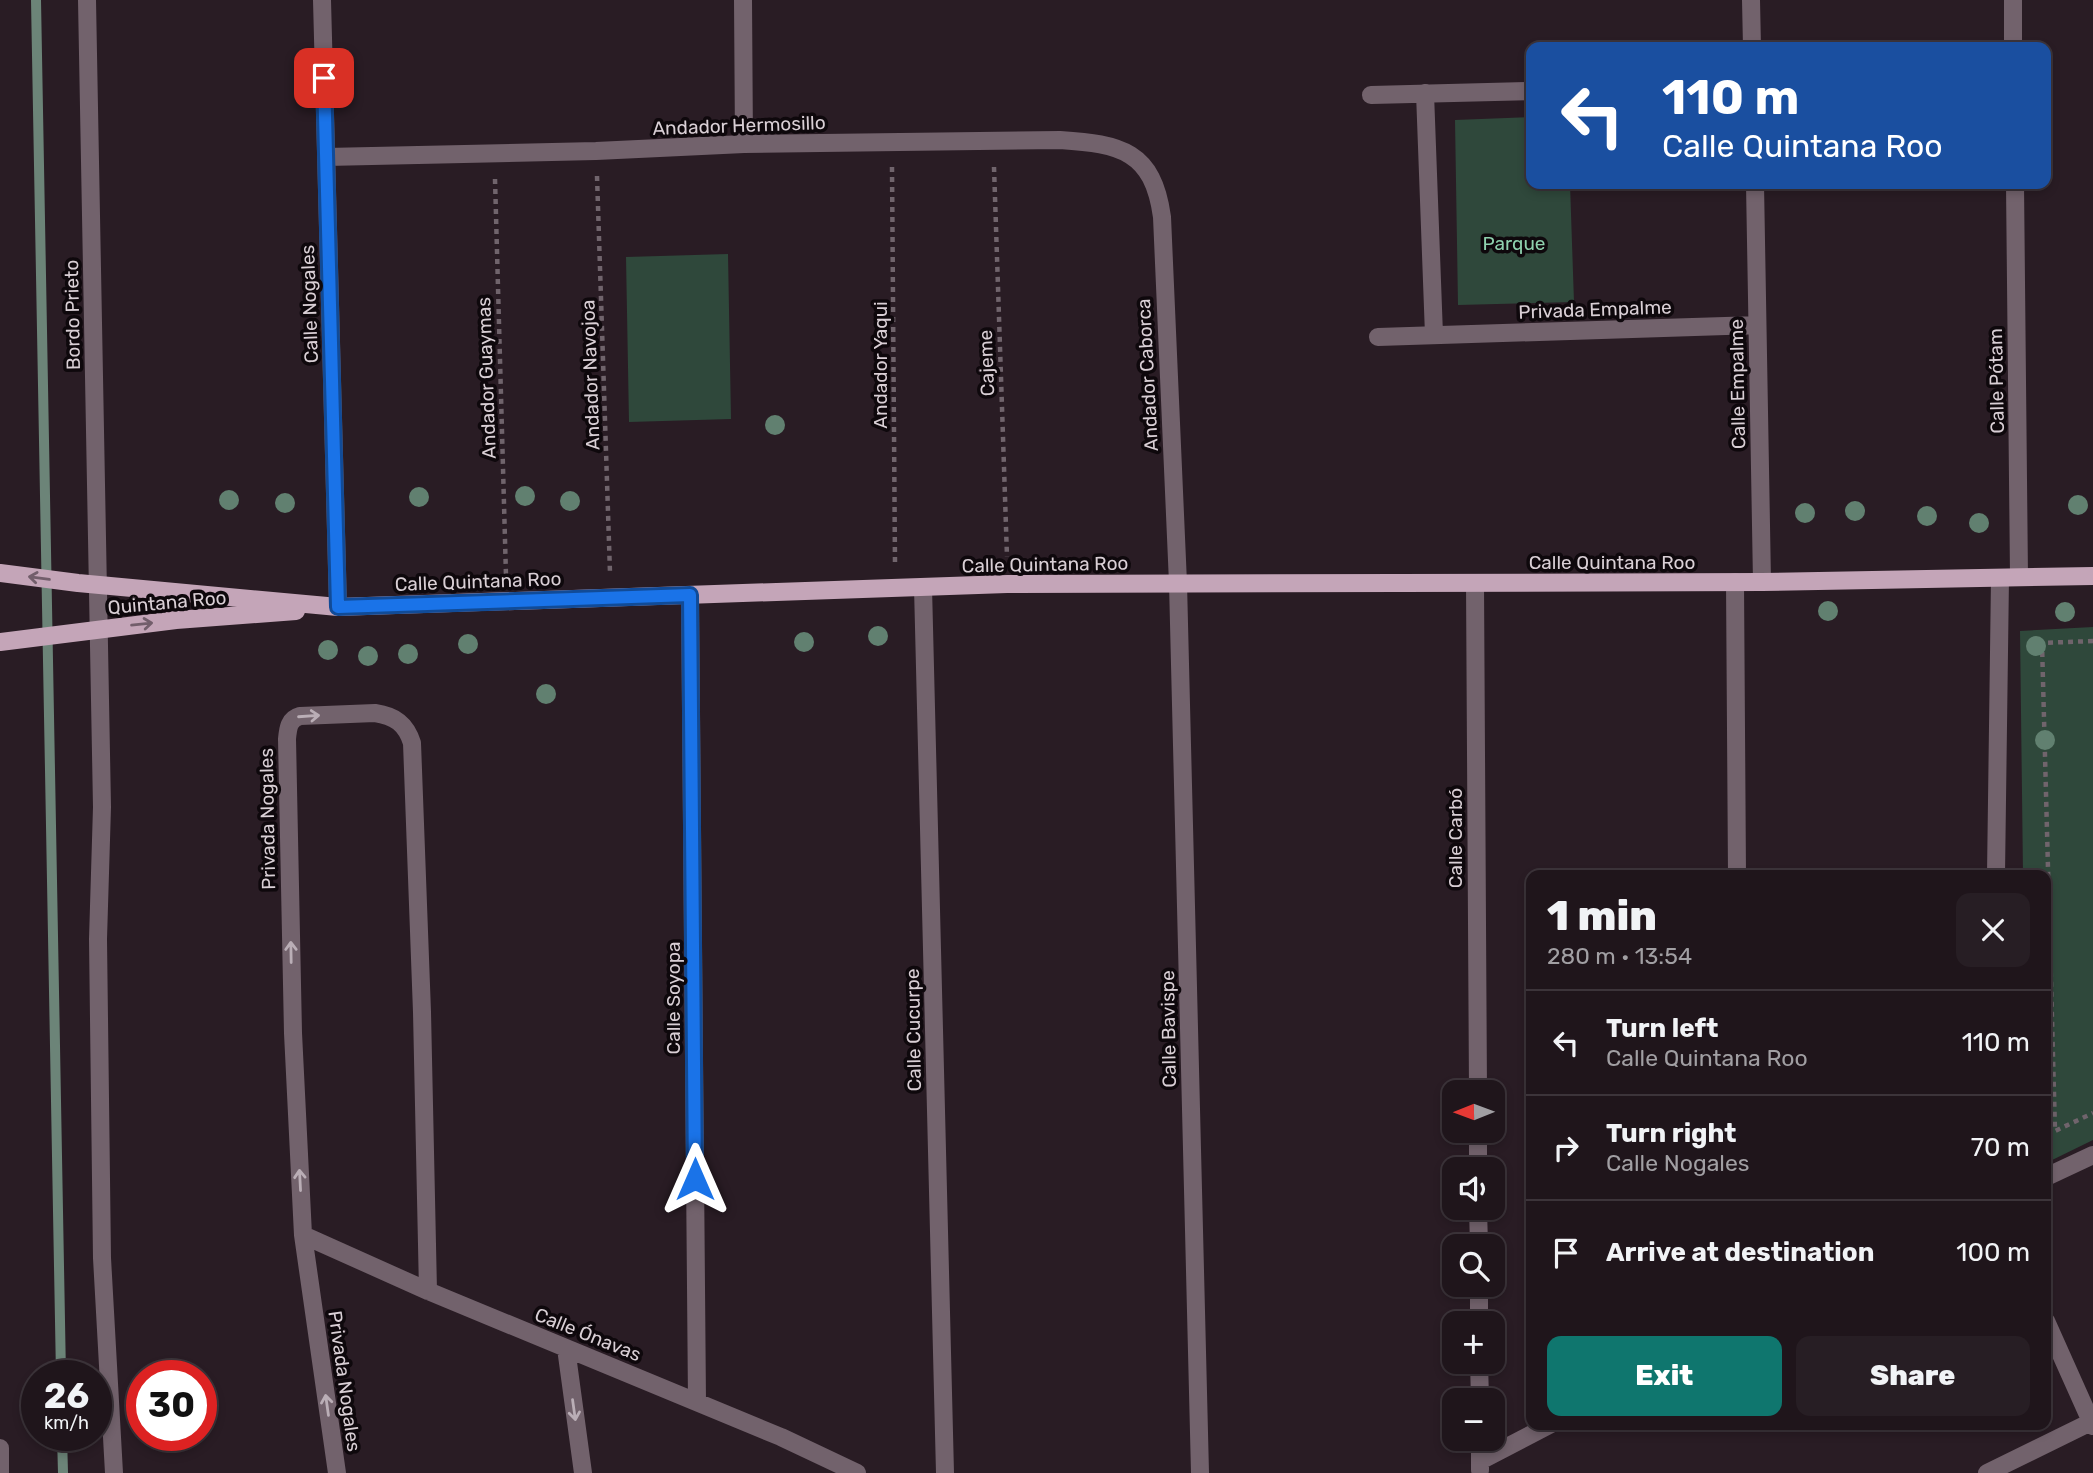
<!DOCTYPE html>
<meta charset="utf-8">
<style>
body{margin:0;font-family:Rubik,sans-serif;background:#271e24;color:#f1f3f6;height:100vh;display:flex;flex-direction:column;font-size:26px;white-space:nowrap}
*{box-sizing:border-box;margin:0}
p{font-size:23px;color:#a19fa3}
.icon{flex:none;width:38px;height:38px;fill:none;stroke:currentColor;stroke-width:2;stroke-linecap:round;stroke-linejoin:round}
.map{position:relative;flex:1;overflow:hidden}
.side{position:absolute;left:1526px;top:870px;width:525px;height:560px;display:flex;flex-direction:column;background:#1f151b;border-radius:14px;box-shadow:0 4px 10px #0003,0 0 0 2px #3c343a}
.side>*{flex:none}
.guide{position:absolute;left:1526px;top:42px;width:525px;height:147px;border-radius:14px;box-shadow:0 4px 10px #0003,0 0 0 2px #3c343a;background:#1a4fa0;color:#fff;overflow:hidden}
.needle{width:46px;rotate:269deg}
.controls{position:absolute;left:1442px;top:1080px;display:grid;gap:14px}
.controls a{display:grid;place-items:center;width:63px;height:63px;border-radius:14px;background:#1f151b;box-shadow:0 4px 10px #0003,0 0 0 2px #3c343a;font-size:35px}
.speed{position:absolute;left:21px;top:1360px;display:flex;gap:14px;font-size:35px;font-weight:700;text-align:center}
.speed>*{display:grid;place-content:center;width:91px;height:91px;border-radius:50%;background:#1f151b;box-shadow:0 4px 10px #0003,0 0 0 2px #3c343a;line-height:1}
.speed small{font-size:18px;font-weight:400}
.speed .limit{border:10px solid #d22;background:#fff;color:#111}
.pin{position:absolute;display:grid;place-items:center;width:60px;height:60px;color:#fff;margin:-30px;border-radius:14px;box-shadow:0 4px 10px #0006}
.me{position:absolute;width:77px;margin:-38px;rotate:0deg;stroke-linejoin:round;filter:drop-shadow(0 0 5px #0008)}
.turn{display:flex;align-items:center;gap:24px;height:147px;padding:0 21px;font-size:32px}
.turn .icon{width:91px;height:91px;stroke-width:2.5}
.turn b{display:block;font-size:49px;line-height:60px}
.round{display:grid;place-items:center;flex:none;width:74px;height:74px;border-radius:14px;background:#271e24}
.headline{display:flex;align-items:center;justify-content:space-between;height:119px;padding:0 21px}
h1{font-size:42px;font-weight:800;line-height:52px}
.button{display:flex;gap:14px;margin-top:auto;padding:14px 21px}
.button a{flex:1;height:80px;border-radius:14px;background:#0f766e;color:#fff;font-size:28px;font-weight:800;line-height:80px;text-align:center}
.button a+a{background:#271e24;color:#f1f3f6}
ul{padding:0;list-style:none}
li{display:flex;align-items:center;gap:21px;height:105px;padding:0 21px;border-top:2px solid #3c343a}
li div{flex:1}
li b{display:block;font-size:26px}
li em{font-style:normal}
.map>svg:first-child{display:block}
</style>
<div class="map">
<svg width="2093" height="1473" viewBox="0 0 2093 1473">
<rect width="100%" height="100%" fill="#291c24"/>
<path fill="#2f483b" d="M1531 117V184H1570L1574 302 1458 305 1455 120Z
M728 254 731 419 629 422 626 257Z
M2093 627V1140L2046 1163V875H2023L2020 631Z"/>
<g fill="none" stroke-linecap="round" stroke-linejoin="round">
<path stroke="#6c8478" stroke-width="10" d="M36 0 61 1376
M62 1435 63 1473"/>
<path stroke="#70646c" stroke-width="4.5" stroke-dasharray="5 5" stroke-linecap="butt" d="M892 167 895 564
M994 167 1007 557
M597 176 610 573
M495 179 506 576
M2093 641 2042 643 2055 1131 2093 1113"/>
<path stroke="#72626c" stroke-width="18" d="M87 0 102 807 98 939 102 1258 114 1473
M322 0 338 607
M743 0 744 144
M1751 0 1752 47
M2013 0V47
M1425 93 1434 335
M1371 95 1531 91
M326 157 596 151 744 144 1060 140C1121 144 1153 151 1162 217L1178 583 1200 1473
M1755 184 1762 582
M2015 184 2019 577
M1378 337 1757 325
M1735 582 1737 875
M1475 583 1478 1092
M923 587 945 1473
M690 595 697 1402
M1996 875 2000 578
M1478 1130V1169
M2046 1177 2093 1155
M1478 1208 1479 1246
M303 1235 428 1291 781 1437 857 1473
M1479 1284V1323
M2046 1321 2093 1426
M566 1348 583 1473
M1479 1362 1480 1400
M1480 1438V1470
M0 1448V1473
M1480 1461 1551 1424
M337 1473 303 1235 293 1033 287 739C288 728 289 719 300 716L375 713C395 716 406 724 412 743L422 1012 428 1291
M1987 1473 2093 1421"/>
<path stroke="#c4a5b8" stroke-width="18" d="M0 573 78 583 338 607 1007 584 1762 582 2093 576
M0 642 176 620 296 611"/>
</g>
<g fill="#618070">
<circle cx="775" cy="425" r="10"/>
<circle cx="525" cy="496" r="10"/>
<circle cx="419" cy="497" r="10"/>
<circle cx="229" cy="500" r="10"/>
<circle cx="570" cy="501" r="10"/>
<circle cx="285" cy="503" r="10"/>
<circle cx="2078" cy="505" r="10"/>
<circle cx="1855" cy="511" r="10"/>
<circle cx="1805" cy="513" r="10"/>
<circle cx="1927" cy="516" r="10"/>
<circle cx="1979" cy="523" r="10"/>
<circle cx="1828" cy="611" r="10"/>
<circle cx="2065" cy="612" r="10"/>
<circle cx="878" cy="636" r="10"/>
<circle cx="804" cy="642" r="10"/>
<circle cx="468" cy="644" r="10"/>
<circle cx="2036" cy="646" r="10"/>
<circle cx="328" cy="650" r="10"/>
<circle cx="408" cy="654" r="10"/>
<circle cx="368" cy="656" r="10"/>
<circle cx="546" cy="694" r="10"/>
<circle cx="2045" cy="740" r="10"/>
</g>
<defs><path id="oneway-shaft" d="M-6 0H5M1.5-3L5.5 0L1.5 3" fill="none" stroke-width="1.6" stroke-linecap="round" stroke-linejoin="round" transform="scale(1.75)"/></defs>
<g stroke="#725e6b">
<use href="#oneway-shaft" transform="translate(39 578) rotate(-172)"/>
<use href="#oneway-shaft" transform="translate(142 624) rotate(-6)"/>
</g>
<g stroke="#baaeb6">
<use href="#oneway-shaft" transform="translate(309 716) rotate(-4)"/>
<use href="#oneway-shaft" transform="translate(291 952) rotate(-91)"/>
<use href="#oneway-shaft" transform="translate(300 1180) rotate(-93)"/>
<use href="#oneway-shaft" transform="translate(327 1405) rotate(-98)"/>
<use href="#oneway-shaft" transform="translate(574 1410) rotate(82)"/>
</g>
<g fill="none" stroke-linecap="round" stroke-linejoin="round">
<g stroke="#114b97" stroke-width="18">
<path id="route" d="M324 78 338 607 690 595 695 1179"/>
</g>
<use href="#route" stroke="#1a73e8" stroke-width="12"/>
</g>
<g text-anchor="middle" stroke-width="7" stroke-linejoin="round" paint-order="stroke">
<g font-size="19" fill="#d9cfd5" stroke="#0e080c">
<text transform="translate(739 125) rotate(-2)" y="7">Andador Hermosillo</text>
<text transform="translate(309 304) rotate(-92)" y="7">Calle Nogales</text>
<text transform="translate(1595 309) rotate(-2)" y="7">Privada Empalme</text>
<text transform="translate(72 315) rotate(-91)" y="7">Bordo Prieto</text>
<text transform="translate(986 363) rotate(-92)" y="7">Cajeme</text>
<text transform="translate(880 365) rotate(-90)" y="7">Andador Yaqui</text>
<text transform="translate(590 375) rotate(-92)" y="7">Andador Navojoa</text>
<text transform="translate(1147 375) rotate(-93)" y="7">Andador Caborca</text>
<text transform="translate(486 378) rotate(-92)" y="7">Andador Guaymas</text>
<text transform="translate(1996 381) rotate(-91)" y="7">Calle Pótam</text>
<text transform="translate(1737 384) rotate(-91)" y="7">Calle Empalme</text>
<text x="1612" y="569">Calle Quintana Roo</text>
<text transform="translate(1045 564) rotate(-1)" y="7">Calle Quintana Roo</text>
<text transform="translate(478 581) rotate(-2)" y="7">Calle Quintana Roo</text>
<text transform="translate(167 602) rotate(-5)" y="7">Quintana Roo</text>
<text transform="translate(267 819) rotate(-91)" y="7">Privada Nogales</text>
<text transform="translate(1455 838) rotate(-90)" y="7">Calle Carbó</text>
<text transform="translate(673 998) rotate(-90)" y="7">Calle Soyopa</text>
<text transform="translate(1168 1029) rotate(-91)" y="7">Calle Bavispe</text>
<text transform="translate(913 1030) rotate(-91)" y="7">Calle Cucurpe</text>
<text transform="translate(588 1334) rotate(22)" y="7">Calle Ónavas</text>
<text transform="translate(345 1381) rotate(82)" y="7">Privada Nogales</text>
</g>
<g font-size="19" fill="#8ed1ae" stroke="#0e080c">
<text x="1514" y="250">Parque</text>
</g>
</g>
</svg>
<div class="controls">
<a><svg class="needle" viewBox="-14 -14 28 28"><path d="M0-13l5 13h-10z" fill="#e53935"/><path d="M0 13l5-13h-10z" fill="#a19fa3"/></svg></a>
<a><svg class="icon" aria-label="sound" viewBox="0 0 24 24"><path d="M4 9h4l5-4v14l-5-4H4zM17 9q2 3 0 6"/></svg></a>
<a><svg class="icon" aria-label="search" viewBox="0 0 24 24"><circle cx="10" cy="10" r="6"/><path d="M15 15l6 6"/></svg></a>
<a>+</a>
<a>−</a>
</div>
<div class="speed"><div>26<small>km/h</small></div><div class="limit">30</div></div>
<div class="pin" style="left:324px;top:78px;background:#d93025"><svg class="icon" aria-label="arrive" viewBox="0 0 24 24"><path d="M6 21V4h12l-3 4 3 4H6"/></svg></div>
<svg class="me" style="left:695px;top:1179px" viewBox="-20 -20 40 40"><path d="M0-17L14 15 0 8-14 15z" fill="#1a73e8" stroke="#fff" stroke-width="4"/></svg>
<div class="guide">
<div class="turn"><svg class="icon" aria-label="left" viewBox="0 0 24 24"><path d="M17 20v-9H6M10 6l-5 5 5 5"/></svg><div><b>110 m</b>Calle Quintana Roo</div></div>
</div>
<section class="side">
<div class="headline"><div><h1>1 min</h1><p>280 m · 13:54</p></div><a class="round"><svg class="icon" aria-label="close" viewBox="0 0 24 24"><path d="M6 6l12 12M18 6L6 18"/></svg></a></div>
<ul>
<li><svg class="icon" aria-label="left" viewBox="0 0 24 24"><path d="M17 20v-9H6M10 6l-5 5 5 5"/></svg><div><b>Turn left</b><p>Calle Quintana Roo</p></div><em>110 m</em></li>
<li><svg class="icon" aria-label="right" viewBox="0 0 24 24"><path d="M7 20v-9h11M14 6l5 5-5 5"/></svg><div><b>Turn right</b><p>Calle Nogales</p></div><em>70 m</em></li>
<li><svg class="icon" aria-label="arrive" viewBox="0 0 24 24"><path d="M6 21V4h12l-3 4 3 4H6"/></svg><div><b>Arrive at destination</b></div><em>100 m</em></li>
</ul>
<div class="button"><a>Exit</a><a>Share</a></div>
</section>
</div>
